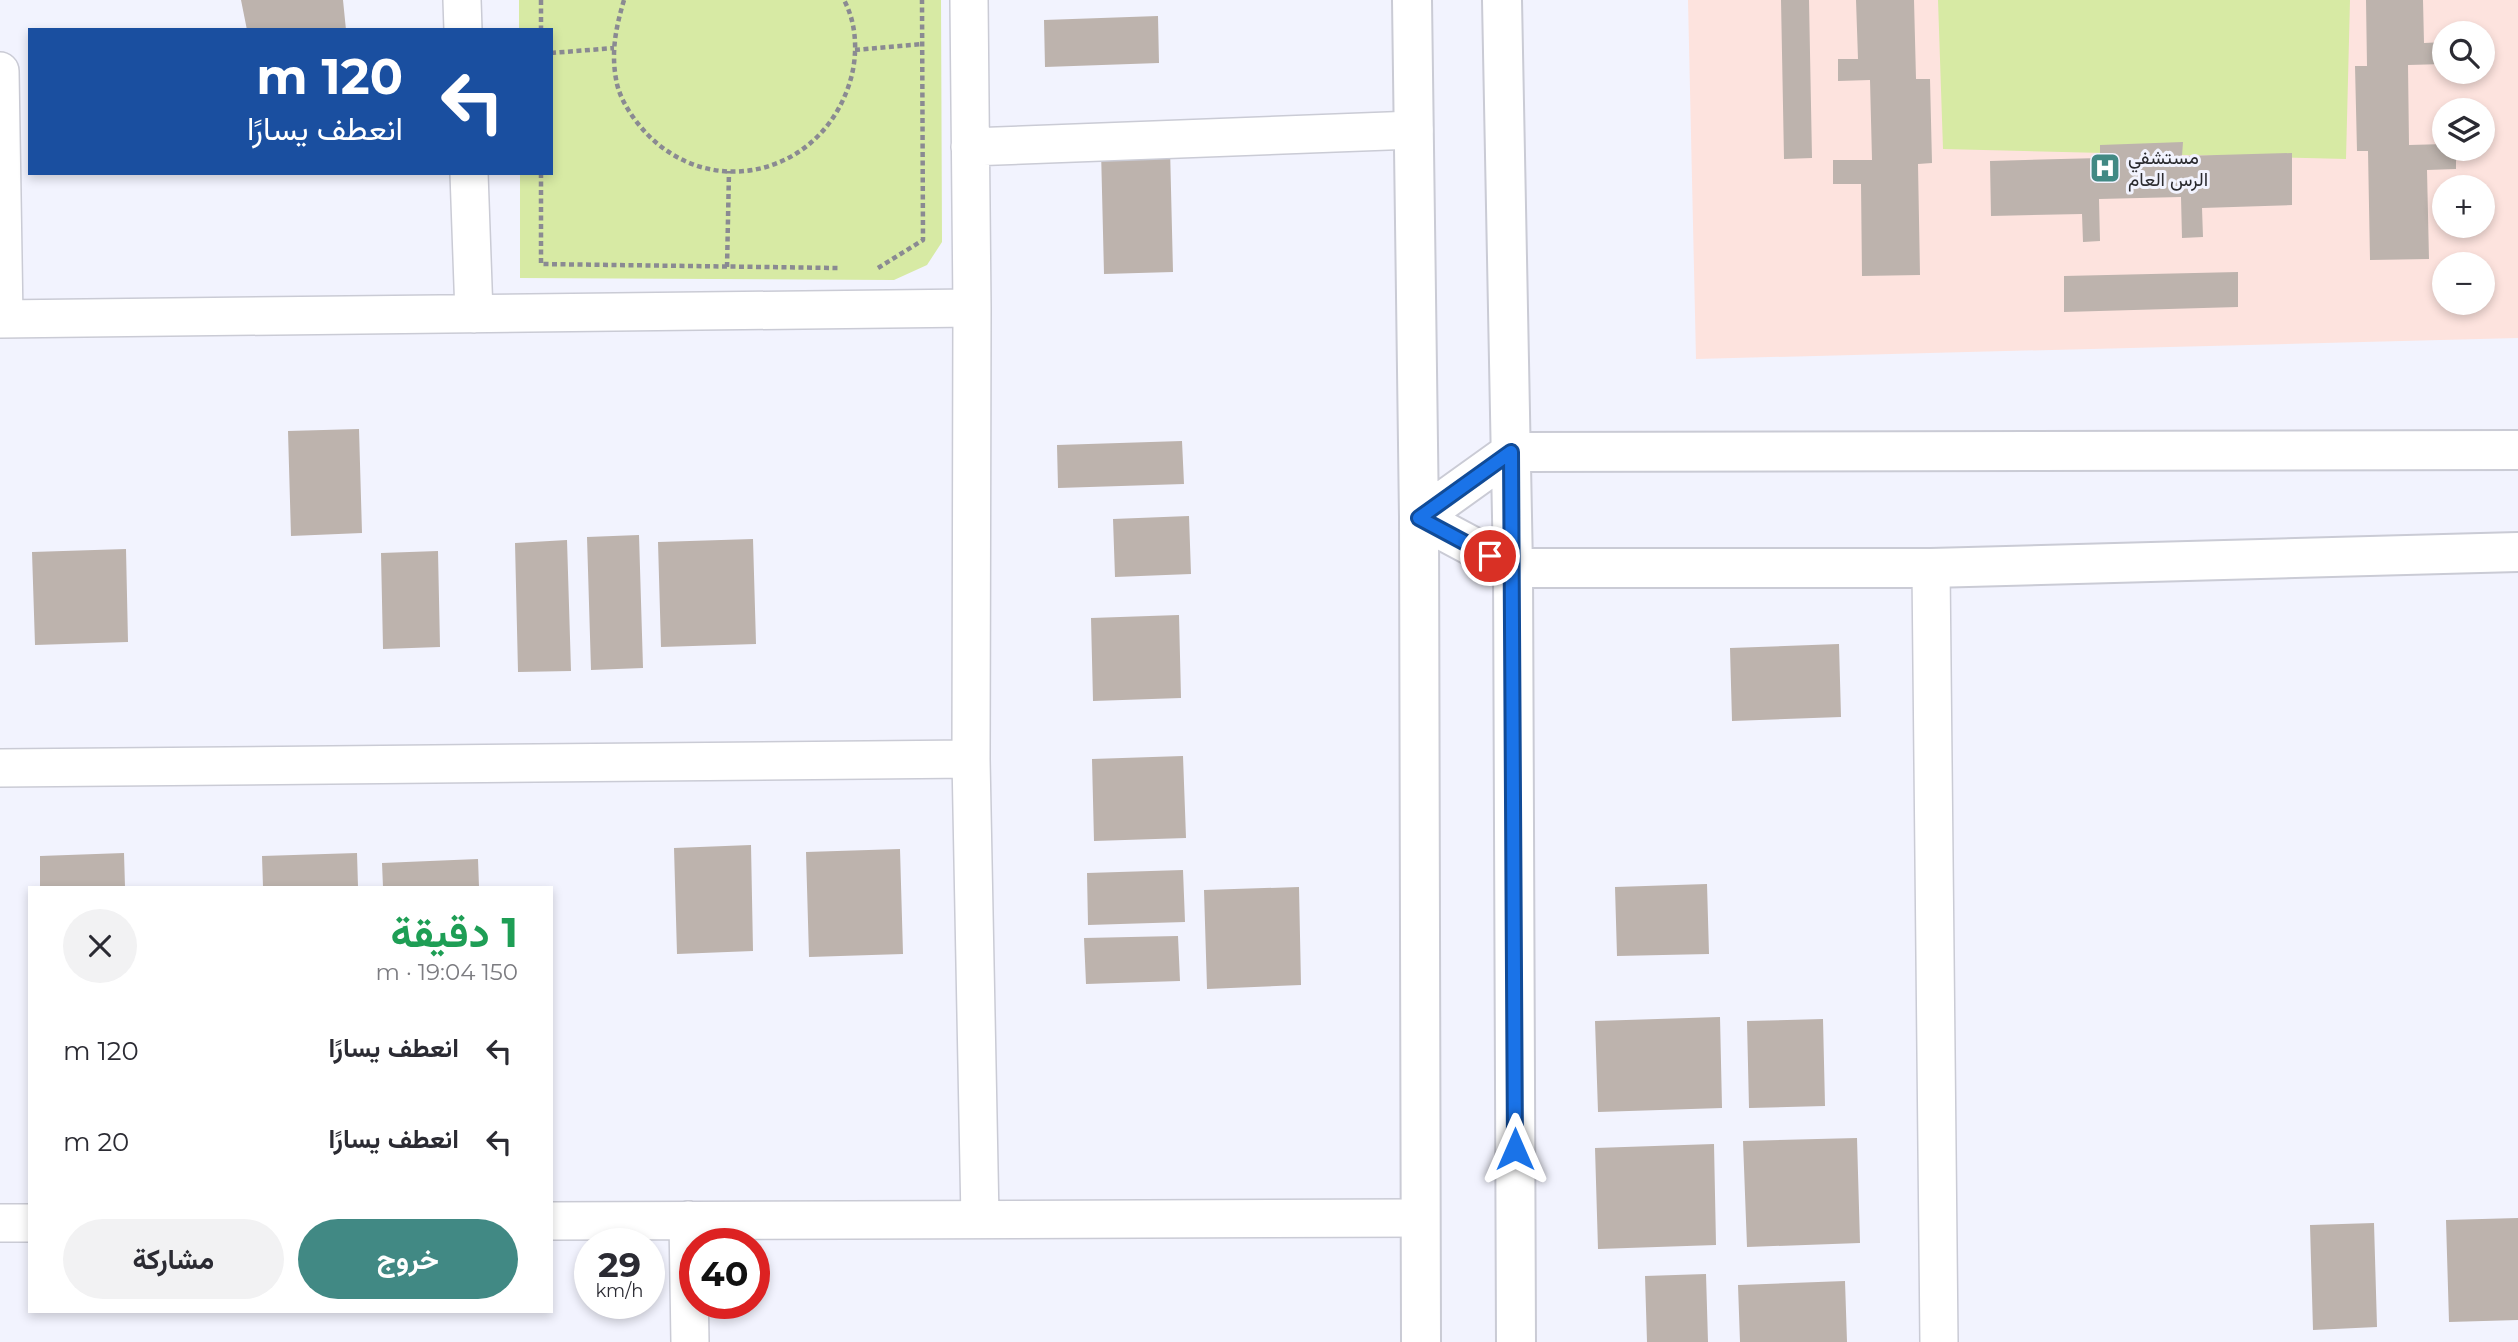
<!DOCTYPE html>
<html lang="ar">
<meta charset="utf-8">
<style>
body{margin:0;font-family:Montserrat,Vazirmatn,sans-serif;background:#f2f2f3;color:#2b2b33;direction:rtl;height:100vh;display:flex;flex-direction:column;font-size:26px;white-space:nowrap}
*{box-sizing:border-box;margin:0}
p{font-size:23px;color:#7c7c81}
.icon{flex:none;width:38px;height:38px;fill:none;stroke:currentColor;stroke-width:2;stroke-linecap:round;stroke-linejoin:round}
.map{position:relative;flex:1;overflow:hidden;direction:ltr}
.side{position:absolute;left:28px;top:886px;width:525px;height:427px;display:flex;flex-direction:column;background:#fff;border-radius:0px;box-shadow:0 4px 10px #0003;direction:rtl}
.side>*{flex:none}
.top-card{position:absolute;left:28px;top:28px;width:525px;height:147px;border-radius:0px;box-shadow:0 4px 10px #0003;direction:rtl;background:#1a4fa0;color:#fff;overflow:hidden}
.fabs{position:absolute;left:2432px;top:21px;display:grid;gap:14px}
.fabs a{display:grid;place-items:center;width:63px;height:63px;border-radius:50%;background:#fff;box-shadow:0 4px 10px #0003;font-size:35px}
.speed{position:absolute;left:574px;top:1228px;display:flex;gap:14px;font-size:35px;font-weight:700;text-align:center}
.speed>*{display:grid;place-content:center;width:91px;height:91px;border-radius:50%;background:#fff;box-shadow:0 4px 10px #0003;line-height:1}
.speed small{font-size:18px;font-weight:400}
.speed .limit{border:10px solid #d22;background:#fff;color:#111}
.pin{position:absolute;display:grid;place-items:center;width:60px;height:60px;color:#fff;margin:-30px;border:4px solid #fff;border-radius:50%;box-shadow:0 2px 7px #0007}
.me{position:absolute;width:77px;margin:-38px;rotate:0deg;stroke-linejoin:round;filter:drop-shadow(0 0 5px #0008)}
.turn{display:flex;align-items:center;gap:24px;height:147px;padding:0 35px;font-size:32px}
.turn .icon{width:91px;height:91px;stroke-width:2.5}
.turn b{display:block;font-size:49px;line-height:60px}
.round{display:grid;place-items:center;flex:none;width:74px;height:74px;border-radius:37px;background:#f2f2f3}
.head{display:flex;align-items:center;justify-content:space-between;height:119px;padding:0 35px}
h1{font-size:42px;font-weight:700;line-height:52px;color:#1e9e55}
.primary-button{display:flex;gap:14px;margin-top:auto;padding:14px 35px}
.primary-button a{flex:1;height:80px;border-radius:42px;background:#418984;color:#fff;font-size:28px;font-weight:700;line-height:80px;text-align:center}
.primary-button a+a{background:#f2f2f3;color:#2b2b33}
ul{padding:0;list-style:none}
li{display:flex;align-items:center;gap:21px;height:91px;padding:0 35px}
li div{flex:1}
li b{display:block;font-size:26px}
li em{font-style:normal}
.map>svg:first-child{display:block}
</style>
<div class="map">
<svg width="2518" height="1342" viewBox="0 0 2518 1342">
<rect width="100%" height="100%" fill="#f2f3fe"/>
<path fill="#fde3de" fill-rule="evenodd" d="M1688 0H2518V338L1696 359ZM2445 33H2483V72H2445ZM2445 110H2483V149H2445ZM2445 187H2483V226H2445ZM2445 264H2483V303H2445Z"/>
<path fill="#d7eaa4" d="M519 0H941L942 242 927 265 894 280 520 278V173H551V30H519Z
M1938 0H2350L2346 159 1943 149Z"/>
<path fill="#bdb3ad" d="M241 0H343L346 30H247Z
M1781 0H1809L1812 158 1784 159Z
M1856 0H1914L1916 79H1930L1932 163 1918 164 1920 275 1862 276 1861 184H1833V160H1872L1870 80 1838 81V59H1858Z
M2366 0H2423L2424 43 2445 42V64L2408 65 2409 145 2445 144V149H2456V169L2427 170 2429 259 2370 260 2368 151H2357L2355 66H2367Z
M1158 16 1159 63 1045 67 1044 20Z
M2183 142 2182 156 2292 153V205L2202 208 2203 237 2182 238 2181 197 2099 199 2100 241 2083 242 2082 214 1991 216 1990 161 2100 158V145Z
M1170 148 1173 272 1104 274 1101 150Z
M2238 272V307L2064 312V276Z
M359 429 362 533 291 536 288 431Z
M1182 441 1184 484 1058 488 1057 445Z
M1189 516 1191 574 1115 577 1113 519Z
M639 535 643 668 591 670 587 537Z
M753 539 756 644 661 647 658 542Z
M567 540 571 671 518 672 515 543Z
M126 549 128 642 35 645 32 552Z
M438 551 440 647 383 649 381 553Z
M1179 615 1181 698 1093 701 1091 618Z
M1839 644 1841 717 1732 721 1730 648Z
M1183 756 1186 838 1094 841 1092 759Z
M751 845 753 951 677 954 674 848Z
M900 849 903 954 809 957 806 852Z
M124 853 125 887H40V856Z
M357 853 358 887H263L262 856Z
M478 859 479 887H383L382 863Z
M1183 870 1185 922 1088 925 1087 873Z
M1707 884 1709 954 1617 956 1615 887Z
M1299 887 1301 985 1207 989 1204 890Z
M1178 936 1180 981 1086 984 1084 938Z
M1720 1017 1722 1108 1598 1112 1595 1021Z
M1823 1019 1825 1106 1749 1108 1747 1021Z
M1857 1138 1860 1243 1747 1247 1743 1141Z
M1714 1144 1716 1245 1598 1249 1595 1148Z
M2518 1218V1320L2449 1322 2446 1220Z
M2374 1223 2377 1327 2313 1330 2310 1225Z
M1706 1274 1708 1342H1647L1645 1276Z
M1845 1281 1847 1342H1740L1738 1285Z"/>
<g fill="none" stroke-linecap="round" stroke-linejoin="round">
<g stroke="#cacbd5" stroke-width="40">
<path id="street" d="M462 0 463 30
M969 0 972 308 971 759 980 1219
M0 71 4 319
M970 147 1414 130
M469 173 474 314
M0 319 972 308
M1931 568 1939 1342
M0 768 971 759
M688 1220 690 1342
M551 1221 1419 1218
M0 1223H30"/>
</g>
<g stroke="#cacbd5" stroke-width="42">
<path id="secondary" d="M1412 0 1419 518 1421 1342
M1502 0 1513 568 1516 1342
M2518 450 1511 452 1419 518 1513 568H1931L2518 552"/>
</g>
<path stroke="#8a8a92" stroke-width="4.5" stroke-dasharray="5 3.5" stroke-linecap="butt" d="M541 0V30
M624 0C616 27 611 51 616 79 619 99 633 119 647 134 710 199 813 176 846 93 858 64 859 28 844 0
M855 50 922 44
M551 53 614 48
M541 173V264L838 268
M727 267 729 171
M878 268 923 240 922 0"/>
<use href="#street" stroke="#fff" stroke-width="37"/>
<use href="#secondary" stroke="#fff" stroke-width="38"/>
</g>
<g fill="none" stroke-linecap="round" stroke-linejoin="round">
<g stroke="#114b97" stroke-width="18">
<path id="route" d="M1490 556 1419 518 1511 452 1515 1149"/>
</g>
<use href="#route" stroke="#1a73e8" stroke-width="12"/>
</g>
<defs>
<g id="hospital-square" transform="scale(1.575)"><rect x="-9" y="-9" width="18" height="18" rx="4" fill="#418984" stroke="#f2f3fe"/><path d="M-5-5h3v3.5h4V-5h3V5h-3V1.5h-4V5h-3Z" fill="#fff"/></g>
</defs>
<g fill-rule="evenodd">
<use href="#hospital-square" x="2105" y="168"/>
</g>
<g text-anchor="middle" stroke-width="6" stroke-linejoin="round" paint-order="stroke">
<g font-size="19" fill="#2a2a2e" stroke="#f2f3fe" text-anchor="start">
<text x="2128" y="164">مستشفي<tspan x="2128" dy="22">الرس العام</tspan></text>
</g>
</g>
</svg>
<div class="fabs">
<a><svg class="icon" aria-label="search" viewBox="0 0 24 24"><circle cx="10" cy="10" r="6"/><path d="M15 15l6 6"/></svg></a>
<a><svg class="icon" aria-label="layers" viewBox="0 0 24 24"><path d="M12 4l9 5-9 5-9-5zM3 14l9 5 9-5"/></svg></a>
<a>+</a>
<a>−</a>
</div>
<div class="speed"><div>29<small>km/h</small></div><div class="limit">40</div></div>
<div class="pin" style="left:1490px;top:556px;background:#d93025"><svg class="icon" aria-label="arrive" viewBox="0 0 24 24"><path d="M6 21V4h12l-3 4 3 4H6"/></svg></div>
<svg class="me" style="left:1515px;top:1149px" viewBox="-20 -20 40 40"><path d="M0-17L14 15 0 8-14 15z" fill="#1a73e8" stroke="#fff" stroke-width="4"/></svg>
<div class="top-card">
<div class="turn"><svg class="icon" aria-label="left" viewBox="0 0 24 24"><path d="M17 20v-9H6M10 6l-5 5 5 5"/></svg><div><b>120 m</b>انعطف يسارًا</div></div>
</div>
<section class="side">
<div class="head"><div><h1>1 دقيقة</h1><p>150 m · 19:04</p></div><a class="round"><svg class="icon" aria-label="close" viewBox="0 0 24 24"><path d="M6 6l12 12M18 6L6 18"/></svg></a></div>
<ul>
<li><svg class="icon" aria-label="left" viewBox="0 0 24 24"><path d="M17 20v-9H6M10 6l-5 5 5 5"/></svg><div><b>انعطف يسارًا</b></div><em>120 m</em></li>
<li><svg class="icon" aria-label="left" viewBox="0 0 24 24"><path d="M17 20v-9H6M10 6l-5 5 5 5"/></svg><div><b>انعطف يسارًا</b></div><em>20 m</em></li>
</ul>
<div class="primary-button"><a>خروج</a><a>مشاركة</a></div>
</section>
</div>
